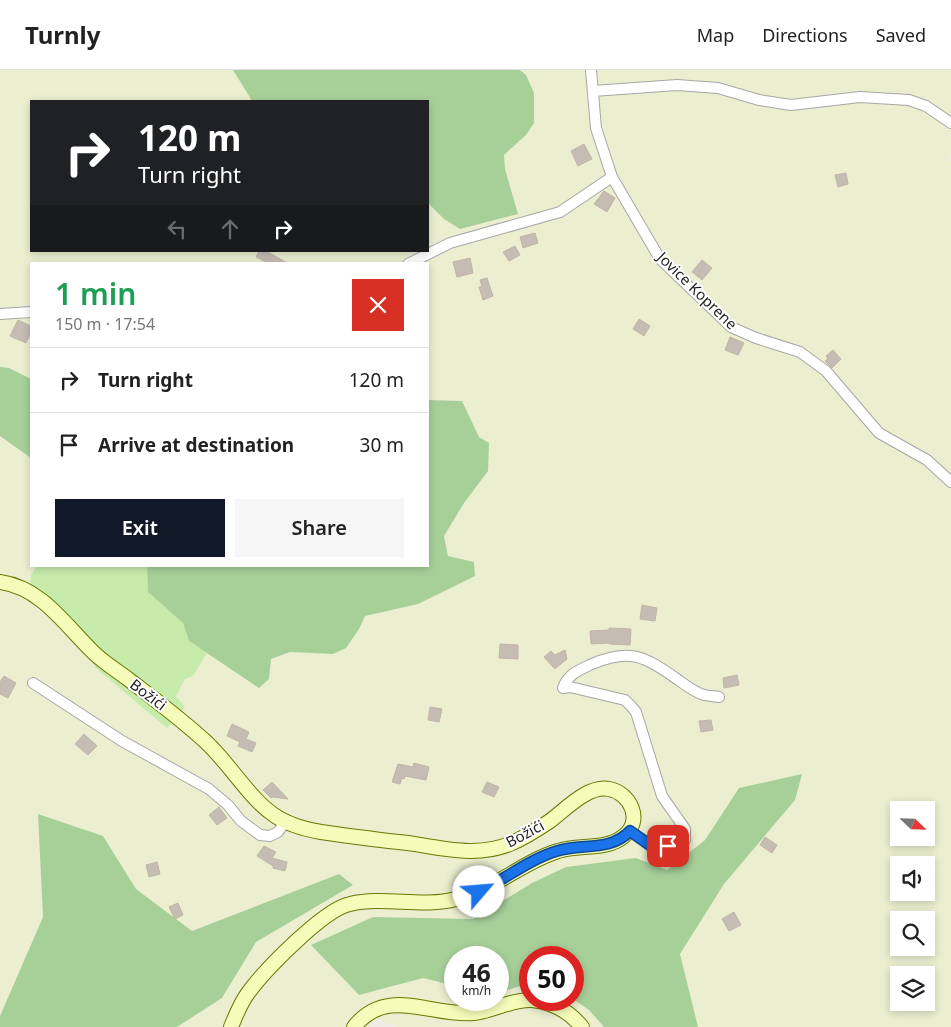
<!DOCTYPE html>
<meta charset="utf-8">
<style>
body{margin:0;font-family:"Noto Sans",sans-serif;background:#f6f6f6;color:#222;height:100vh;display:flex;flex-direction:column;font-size:19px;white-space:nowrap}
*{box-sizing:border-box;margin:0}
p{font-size:16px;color:#767676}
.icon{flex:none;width:28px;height:28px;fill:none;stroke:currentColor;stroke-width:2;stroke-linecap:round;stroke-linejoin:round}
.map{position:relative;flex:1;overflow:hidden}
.side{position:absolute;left:30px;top:192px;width:399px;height:305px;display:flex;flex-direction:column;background:#fff;border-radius:0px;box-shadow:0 2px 8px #0003}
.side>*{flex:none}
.guide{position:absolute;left:30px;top:30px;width:399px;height:152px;border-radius:0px;box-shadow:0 2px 8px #0003;background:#202124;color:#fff;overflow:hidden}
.needle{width:32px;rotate:113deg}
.controls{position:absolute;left:890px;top:731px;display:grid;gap:10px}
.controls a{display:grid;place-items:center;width:45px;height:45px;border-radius:0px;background:#fff;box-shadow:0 2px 8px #0003;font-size:25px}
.speed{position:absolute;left:444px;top:876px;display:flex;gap:10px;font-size:25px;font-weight:700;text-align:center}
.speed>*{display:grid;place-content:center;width:65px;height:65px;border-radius:50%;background:#fff;box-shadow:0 2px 8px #0003;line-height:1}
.speed small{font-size:12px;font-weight:400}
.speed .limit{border:8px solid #d22;background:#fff;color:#111}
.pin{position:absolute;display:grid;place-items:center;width:42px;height:42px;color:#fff;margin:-21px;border-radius:10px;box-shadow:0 2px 8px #0006}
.me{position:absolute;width:55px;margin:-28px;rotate:63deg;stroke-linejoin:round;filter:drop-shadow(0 0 4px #0008)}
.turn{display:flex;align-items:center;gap:18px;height:105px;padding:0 25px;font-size:22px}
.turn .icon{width:65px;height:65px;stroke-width:2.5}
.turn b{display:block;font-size:35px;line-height:42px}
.lanes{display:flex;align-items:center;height:48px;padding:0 25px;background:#0003;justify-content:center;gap:25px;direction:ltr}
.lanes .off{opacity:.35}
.round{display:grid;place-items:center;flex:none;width:52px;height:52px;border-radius:0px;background:#f6f6f6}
.head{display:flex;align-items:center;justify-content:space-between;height:85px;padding:0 25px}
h1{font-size:30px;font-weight:600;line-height:38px;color:#1e9e55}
.cta{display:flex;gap:10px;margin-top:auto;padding:10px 25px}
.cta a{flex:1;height:58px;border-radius:0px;background:#111827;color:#fff;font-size:20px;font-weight:600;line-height:58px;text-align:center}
.cta a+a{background:#f6f6f6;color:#222}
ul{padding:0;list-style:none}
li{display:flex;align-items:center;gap:15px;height:65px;padding:0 25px;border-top:1px solid #e0e0e0}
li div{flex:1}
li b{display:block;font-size:19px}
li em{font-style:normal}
header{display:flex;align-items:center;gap:30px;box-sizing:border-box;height:70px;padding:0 25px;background:#fff;border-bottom:1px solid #e0e0e0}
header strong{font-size:24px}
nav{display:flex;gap:28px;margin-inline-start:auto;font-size:18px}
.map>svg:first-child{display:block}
</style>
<header>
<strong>Turnly</strong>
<nav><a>Map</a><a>Directions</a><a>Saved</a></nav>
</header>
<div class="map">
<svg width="951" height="957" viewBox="0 0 951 957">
<rect width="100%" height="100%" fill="#f0ece5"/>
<path fill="#ebefd0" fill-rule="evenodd" d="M0 0H233L252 29 250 31H31V181H428V130L429 134 518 144 505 99 504 85 526 65V5L520 0H951V86L947 87 951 92V957H698L679 884 724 814 795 730 739 718 705 770 667 800 636 788 532 813 473 849 373 847 359 925 423 908 455 916V930H498V923L530 913V930L573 929 589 940 604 957H399L374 949 370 957H177L222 928 256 872 353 815 339 804 192 861 136 819 103 766 38 745 43 847 0 946V366L31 388V496H37L31 505 185 637 176 626 185 609 193 606 207 583 259 618 269 609 271 589 290 582 333 584 359 559 365 546 418 534 474 492 448 486 444 466 464 433 479 368 462 331 428 330V194H31V309L9 298 0 297ZM899 740H926V768H899ZM899 795H926V822H899ZM899 850H926V878H899ZM899 905H926V932H899Z"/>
<path fill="#c7ebaa" d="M37 496H147L148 522 183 553 189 571 207 583 193 606 185 609 176 626 185 637 167 658 97 599 55 549 29 527 31 505Z"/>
<path fill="#a7d099" d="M233 0H520L526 5 534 23V53L526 65 504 85 505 99 518 144 460 159 444 149 429 134 428 31H250L251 29Z
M0 297 9 298 31 309V388L0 366Z
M428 330 462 331 479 367 489 373 488 401 464 433 444 466 448 486 474 492 475 506 418 534 365 546 359 559 346 578 333 584 290 582 271 589 269 609 259 618 189 571 183 553 148 522 147 496H428Z
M802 704 795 730 724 814 680 884 698 957H604L589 940 573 929 572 888H530V913L498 923V888H455V916L423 908 359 925 311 875 373 847 473 849 532 813 566 797 636 788 667 800 705 770 739 718Z
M38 744 103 766 136 819 192 861 339 804 353 815 256 872 222 928 177 957H0V946L43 847Z"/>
<path fill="#c5bcb4" stroke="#c2b4a7" d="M584 74 592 89 578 96 571 81Z
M846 103 848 114 838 117 835 105Z
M604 121 615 128 607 142 594 134Z
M535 163 538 173 523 178 520 167Z
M515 176 520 185 509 191 503 182Z
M259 181H266L289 194H270L256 187Z
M470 188 473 203 457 207 453 192Z
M702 190 712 198 702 210 692 202Z
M487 208 493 226 483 230 479 217 482 216 480 210Z
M639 249 650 256 644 266 633 259Z
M18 250 31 256V262L26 273 10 266Z
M730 267 744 273 738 285 725 280Z
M833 280 841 289 832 298 825 291 828 289 826 286Z
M642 535 657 538 655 551 640 549Z
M609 558 631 559 630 575 609 574V573L591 574 590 561 609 560Z
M500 574 518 575V589L499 588Z
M565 580 567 589 555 599 544 587 551 581 555 585Z
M737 605 739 615 724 618 723 608Z
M4 606 16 613 8 628 0 624V612Z
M430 637 442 639 439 652 428 650Z
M711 650 713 660 701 662 699 651Z
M232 654 249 662 246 669 256 673 252 682 238 676 240 672 227 666Z
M84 664 97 676 88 685 75 674Z
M414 693 429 697 426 710 405 706 404 709 402 708 400 714 392 712 398 694 413 697Z
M272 712 288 729 273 727 271 728 263 720Z
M487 712 499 717 494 727 482 722Z
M219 737 227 748 217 755 209 745Z
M765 767 777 775 772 783 760 775Z
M264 776 276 782 272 788 287 792 285 801 273 798V796L257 786Z
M157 792 160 804 149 807 146 795Z
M178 833 183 845 175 849 169 837Z
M734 842 741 855 729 861 722 849Z"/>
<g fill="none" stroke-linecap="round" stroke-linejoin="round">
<g stroke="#a6a6a6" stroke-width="12">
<path id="street" d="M591 0 596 58 612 107 660 189 731 257 756 268 800 282 826 301 879 363 927 390 951 412
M593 21 677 15 718 18 759 30 791 35 860 27 909 30 926 36 951 53
M408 194 450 173 560 142 612 107
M0 244 31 242
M33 613 122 671 209 719 228 735 241 751 260 765 270 766 278 762 285 752
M630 761 654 778 673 776 685 770V759L662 726 636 642 630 635 625 630 570 617 563 618C568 604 579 600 592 594 630 578 644 586 677 609 684 614 694 622 704 625 708 626 714 626 719 627"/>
</g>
<g stroke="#687903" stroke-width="16">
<path id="secondary" d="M0 512C42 518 65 555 93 582 103 592 116 600 128 609 154 629 181 649 206 672 229 693 249 728 274 745 288 755 304 759 321 762 349 766 379 770 408 773 443 778 478 788 512 773 526 767 538 759 550 751 566 739 588 715 609 719 631 723 643 751 624 766 606 781 579 774 558 781 522 792 494 820 456 829 422 838 385 826 350 834 324 839 264 901 248 923 240 934 236 945 231 957
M532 930C552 932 569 941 582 957
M354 957C387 915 431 947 474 943 493 941 510 930 530 930"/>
</g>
<use href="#street" stroke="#fff" stroke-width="10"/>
<use href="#secondary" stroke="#f5fbb8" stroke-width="14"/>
</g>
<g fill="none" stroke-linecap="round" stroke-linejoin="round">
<g stroke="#114b97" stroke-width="12">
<path id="route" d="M479 822C505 809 530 789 557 781 582 773 610 782 630 761L654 778 668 776"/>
</g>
<use href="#route" stroke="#1a73e8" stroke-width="9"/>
</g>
<g text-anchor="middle" stroke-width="4" stroke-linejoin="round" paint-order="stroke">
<g font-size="15" fill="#1f1f1f" stroke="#fff">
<text transform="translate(697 221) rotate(44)" y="5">Jovice Koprene</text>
<text transform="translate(148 625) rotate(37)" y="5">Božići</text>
<text transform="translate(525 764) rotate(-28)" y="5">Božići</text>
</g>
</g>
</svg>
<div class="controls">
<a><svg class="needle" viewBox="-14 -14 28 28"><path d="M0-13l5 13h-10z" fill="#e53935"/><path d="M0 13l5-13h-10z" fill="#767676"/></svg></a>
<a><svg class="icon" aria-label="sound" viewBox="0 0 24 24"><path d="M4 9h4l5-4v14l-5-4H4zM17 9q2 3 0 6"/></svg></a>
<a><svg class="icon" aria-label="search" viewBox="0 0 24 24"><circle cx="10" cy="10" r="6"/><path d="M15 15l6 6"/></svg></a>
<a><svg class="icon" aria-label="layers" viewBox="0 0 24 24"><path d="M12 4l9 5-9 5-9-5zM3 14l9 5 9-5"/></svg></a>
</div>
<div class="speed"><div>46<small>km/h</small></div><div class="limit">50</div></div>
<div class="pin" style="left:668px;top:776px;background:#d93025"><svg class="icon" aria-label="arrive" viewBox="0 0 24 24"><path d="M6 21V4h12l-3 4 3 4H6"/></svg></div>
<svg class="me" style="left:479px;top:822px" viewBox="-20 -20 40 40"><circle r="19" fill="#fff"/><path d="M0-13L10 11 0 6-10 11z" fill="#1a73e8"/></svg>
<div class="guide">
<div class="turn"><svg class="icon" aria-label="right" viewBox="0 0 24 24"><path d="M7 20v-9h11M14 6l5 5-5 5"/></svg><div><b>120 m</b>Turn right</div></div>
<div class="lanes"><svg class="icon off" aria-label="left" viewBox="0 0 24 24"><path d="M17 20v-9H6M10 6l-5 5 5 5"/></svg><svg class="icon off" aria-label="ahead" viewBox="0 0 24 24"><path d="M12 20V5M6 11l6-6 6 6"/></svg><svg class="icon" aria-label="right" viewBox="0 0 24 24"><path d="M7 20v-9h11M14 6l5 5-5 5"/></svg></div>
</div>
<section class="side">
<div class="head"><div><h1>1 min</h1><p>150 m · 17:54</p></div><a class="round" style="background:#d93025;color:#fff"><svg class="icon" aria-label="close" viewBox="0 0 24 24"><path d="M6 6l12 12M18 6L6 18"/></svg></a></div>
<ul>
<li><svg class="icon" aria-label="right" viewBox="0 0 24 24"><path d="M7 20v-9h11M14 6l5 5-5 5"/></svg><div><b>Turn right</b></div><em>120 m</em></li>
<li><svg class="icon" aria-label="arrive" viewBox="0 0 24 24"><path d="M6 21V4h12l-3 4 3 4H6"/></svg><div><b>Arrive at destination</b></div><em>30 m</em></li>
</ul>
<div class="cta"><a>Exit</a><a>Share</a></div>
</section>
</div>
